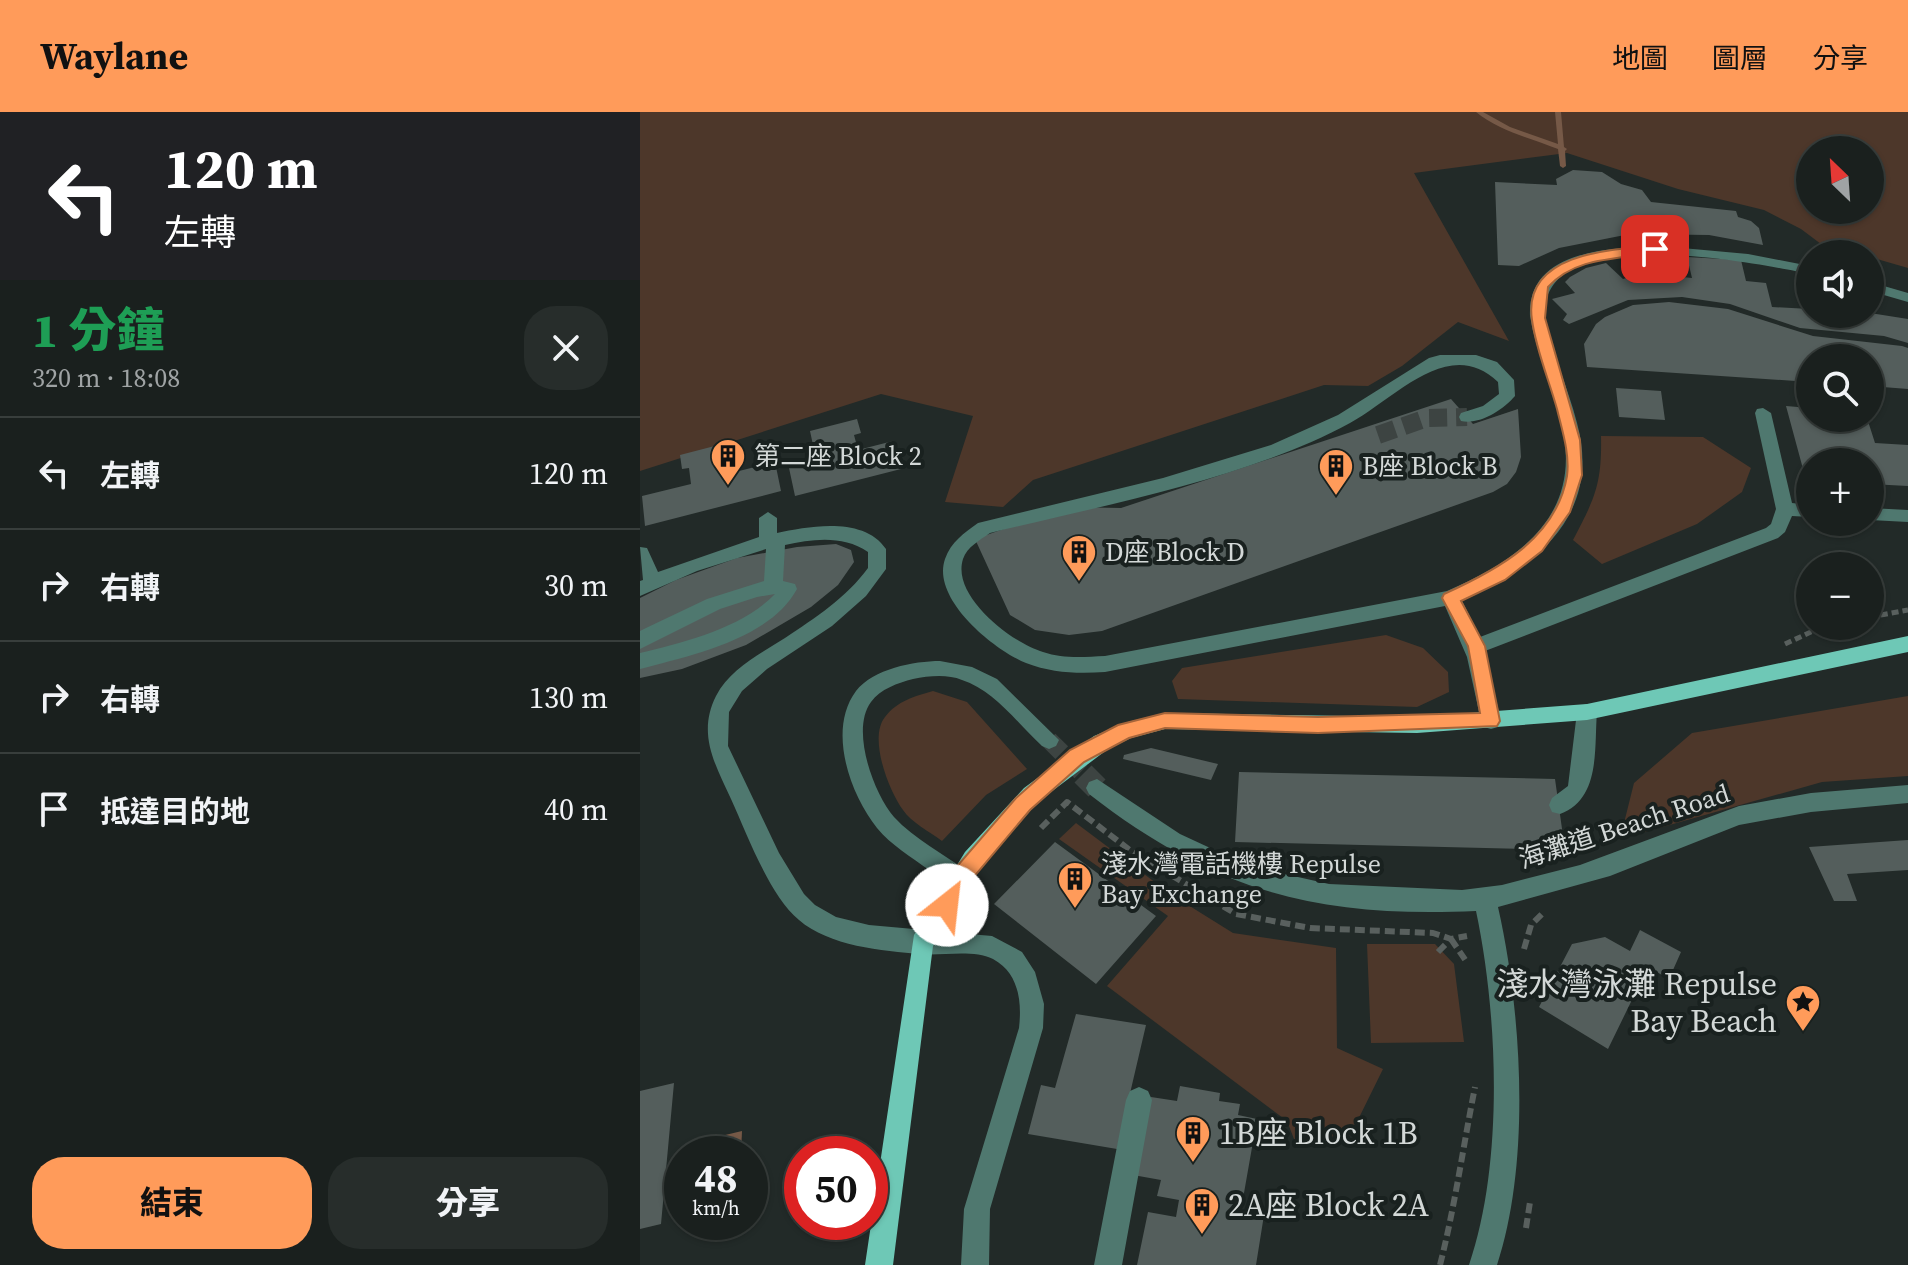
<!DOCTYPE html>
<html lang="zh-TW">
<meta charset="utf-8">
<style>
body{margin:0;font-family:"Source Serif 4","Noto Sans TC",serif;background:#272d2b;color:#f1f3f6;height:100vh;display:flex;flex-direction:column;font-size:30px;white-space:nowrap}
*{box-sizing:border-box;margin:0}
p{font-size:26px;color:#9fa3a4}
.icon{flex:none;width:44px;height:44px;fill:none;stroke:currentColor;stroke-width:2;stroke-linecap:round;stroke-linejoin:round}
.map{position:relative;flex:1;overflow:hidden}
.sheet{display:flex;flex-direction:column;background:#1a201e;width:640px}
.sheet>*{flex:none}
.top-card{background:#202124;color:#fff;overflow:hidden}
.needle{width:52px;rotate:335deg}
.tools{position:absolute;left:1156px;top:24px;display:grid;gap:16px}
.tools a{display:grid;place-items:center;width:88px;height:88px;border-radius:50%;background:#1a201e;box-shadow:0 2px 6px #0004,0 0 0 2px #383e3c;font-size:40px}
.speed{position:absolute;left:24px;top:1024px;display:flex;gap:16px;font-size:40px;font-weight:700;text-align:center}
.speed>*{display:grid;place-content:center;width:104px;height:104px;border-radius:50%;background:#1a201e;box-shadow:0 2px 6px #0004,0 0 0 2px #383e3c;line-height:1}
.speed small{font-size:20px;font-weight:400}
.speed .limit{border:12px solid #d22;background:#fff;color:#111}
.pin{position:absolute;display:grid;place-items:center;width:68px;height:68px;color:#fff;margin:-34px;border-radius:16px;box-shadow:0 4px 12px #0006}
.me{position:absolute;width:88px;margin:-44px;rotate:29deg;stroke-linejoin:round;filter:drop-shadow(0 0 6px #0008)}
.turn{display:flex;align-items:center;gap:28px;height:168px;padding:0 32px;font-size:36px}
.turn .icon{width:104px;height:104px;stroke-width:2.5}
.turn b{display:block;font-size:56px;line-height:68px}
.round{display:grid;place-items:center;flex:none;width:84px;height:84px;border-radius:32px;background:#272d2b}
.headline{display:flex;align-items:center;justify-content:space-between;height:136px;padding:0 32px}
h1{font-size:48px;font-weight:800;line-height:60px;color:#1e9e55}
.primary-button{display:flex;gap:16px;margin-top:auto;padding:16px 32px}
.primary-button a{flex:1;height:92px;border-radius:32px;background:#ff9b5a;color:#111;font-size:32px;font-weight:800;line-height:92px;text-align:center}
.primary-button a+a{background:#272d2b;color:#f1f3f6}
ul{padding:0;list-style:none}
li{display:flex;align-items:center;gap:24px;height:112px;padding:0 32px;border-top:2px solid #383e3c}
li div{flex:1}
li b{display:block;font-size:30px}
li em{font-style:normal}
header{display:flex;align-items:center;gap:48px;box-sizing:border-box;height:112px;padding:0 40px;background:#ff9b5a;color:#111}
header strong{font-size:38px}
nav{display:flex;gap:44px;margin-inline-start:auto;font-size:28px}
main{display:flex;flex:1;min-height:0}
.map>svg:first-child{display:block}
</style>
<header>
<strong>Waylane</strong>
<nav><a>地圖</a><a>圖層</a><a>分享</a></nav>
</header>
<main>
<section class="sheet">
<div class="top-card">
<div class="turn"><svg class="icon" aria-label="left" viewBox="0 0 24 24"><path d="M17 20v-9H6M10 6l-5 5 5 5"/></svg><div><b>120 m</b>左轉</div></div>
</div>
<div class="headline"><div><h1>1 分鐘</h1><p>320 m · 18:08</p></div><a class="round"><svg class="icon" aria-label="close" viewBox="0 0 24 24"><path d="M6 6l12 12M18 6L6 18"/></svg></a></div>
<ul>
<li><svg class="icon" aria-label="left" viewBox="0 0 24 24"><path d="M17 20v-9H6M10 6l-5 5 5 5"/></svg><div><b>左轉</b></div><em>120 m</em></li>
<li><svg class="icon" aria-label="right" viewBox="0 0 24 24"><path d="M7 20v-9h11M14 6l5 5-5 5"/></svg><div><b>右轉</b></div><em>30 m</em></li>
<li><svg class="icon" aria-label="right" viewBox="0 0 24 24"><path d="M7 20v-9h11M14 6l5 5-5 5"/></svg><div><b>右轉</b></div><em>130 m</em></li>
<li><svg class="icon" aria-label="arrive" viewBox="0 0 24 24"><path d="M6 21V4h12l-3 4 3 4H6"/></svg><div><b>抵達目的地</b></div><em>40 m</em></li>
</ul>
<div class="primary-button"><a>結束</a><a>分享</a></div>
</section>
<div class="map">
<svg width="1268" height="1153" viewBox="0 0 1268 1153">
<rect width="100%" height="100%" fill="#222a28"/>
<path fill="#4d372a" fill-rule="evenodd" d="M0 0H1268V156L1230 145V142H1218L1181 132 1161 117 1124 98 1038 77 927 41 774 61 869 229 818 210 762 254 728 274 684 273 393 368 363 395 305 390 333 304 241 282 0 359ZM1170 38H1230V98H1170Z
M961 324 1063 325 1111 356 1102 380 1057 412 962 452 933 428C955 386 962 372 961 324Z
M746 523 783 536 808 560 809 580 777 595 538 587 532 569 542 556Z
M293 579 327 590 387 657 346 683 302 729C290 720 271 710 263 698 249 679 228 626 245 605 257 589 275 584 293 579Z
M1268 584V664L1182 670 980 727 994 671 1052 621Z
M436 711 532 783 593 821 696 836 697 936 743 957 710 1024 672 1025 656 1032 647 1009 467 874 528 804 419 727Z
M727 832H795L814 852 824 930 731 931Z"/>
<path fill="#765947" d="M102 1019 101 1042H63L64 1028Z"/>
<g fill="none" stroke-linecap="round" stroke-linejoin="round">
<path fill="#765947" fill-rule="evenodd" d="M836 0H843L870 15 918 32 915 0H921L924 35 927 37 925 39 926 54 923 56 920 54 918 37C891 26 859 19 836 0Z"/>
</g>
<path fill="#545e5c" d="M933 58 962 60 981 72 1002 78 1011 90 1096 99 1098 105 1111 109 1119 116 1123 133 1069 123 990 122 919 136 879 154 858 153 855 70 917 73 916 67Z
M1047 145 1101 148 1106 169 1126 171 1132 195 1170 197V202L1230 201 1268 207V231L1244 224 1160 216 1090 192 1042 185 988 188 929 212 923 208 927 202 912 187 935 181 925 170 930 165 946 156 966 151 983 167 1004 161 1052 166Z
M1029 190 1088 197 1173 224 1262 234 1268 236V277L1230 274V246H1170V270L947 255 944 232 956 212 965 205 993 193Z
M976 276 1021 279 1025 308 979 305Z
M811 287 833 312 878 297 881 345 876 360 867 372 853 380 462 519 429 523 395 518 370 503 335 427 427 395 481 396Z
M1146 294 1170 296V306H1227L1235 331 1268 333V374L1230 372V350H1170V368H1166Z
M217 307 221 321 214 323 218 338 253 329 261 357 155 384 149 356 184 347 180 331 173 333 170 319Z
M90 330 92 345 85 346 87 362 135 350 141 379 5 414 2 384 51 372 49 356 42 357 40 343Z
M196 432 211 438 214 450 198 473 171 495 106 533 42 557 0 566V486L36 468 97 446 157 435Z
M511 636 578 652 571 668 483 647 484 643Z
M599 660 915 667 925 738 595 730Z
M1268 728V758L1207 762 1217 789H1194L1169 735Z
M415 730 516 804 456 872 354 792Z
M1000 818 1041 840 1029 867 1008 855 968 937 899 895 932 832 965 825 990 839Z
M436 902 506 913 477 1037 388 1022 401 973 415 976Z
M34 971 21 1112 0 1117V979Z
M540 974 580 981 579 989 600 992 598 1003 617 1007 601 1098 624 1103 616 1153H497L508 1100 536 1105 539 1088 517 1084 521 1068 493 1063 511 985 537 989Z"/>
<g fill="none" stroke-linecap="round" stroke-linejoin="round">
<path stroke="#3d4442" stroke-width="18" stroke-dasharray="18 9" stroke-linecap="butt" d="M738 323 787 306 827 305
M409 628 445 664"/>
<path stroke="#3d4442" stroke-width="24" stroke-dasharray="24 12" stroke-linecap="butt" d="M443 662 457 676"/>
<path stroke="#59605e" stroke-width="5" stroke-dasharray="7 4" stroke-linecap="butt" d="M1230 505 1268 498
M1145 532 1184 514"/>
<path stroke="#59605e" stroke-width="6" stroke-dasharray="10 5" stroke-linecap="butt" d="M401 716 427 690 491 739 596 802 670 816 793 821 811 827 827 824
M811 827 826 849
M884 837 891 813 903 801
M798 840 811 827
M886 1116 890 1090
M800 1153C815 1094 823 1035 835 975"/>
<path fill="#4f786f" fill-rule="evenodd" d="M1020 134 1108 142 1170 154V162C1115 151 900 107 905 204 911 240 928 275 937 311 962 402 897 455 822 489L840 525 1126 416 1131 412 1136 397 1115 301 1117 297 1123 296 1131 301 1152 391 1170 393V405L1152 404 1145 420 1138 426 845 539 861 609 858 615 851 617 844 615 841 609 827 545 805 494 465 560C438 562 412 561 386 551 354 538 291 487 305 447 311 430 324 421 338 411L523 366 631 333 698 303 789 246 800 243H836L857 250 874 268 875 284C863 298 840 313 821 309L819 305 821 301 843 294 859 282 858 270C809 223 756 286 710 311 607 367 464 393 350 421 340 428 327 435 323 447 311 484 372 531 403 540 423 547 444 545 465 544L807 479C882 447 944 401 921 310 912 274 896 240 890 204 887 137 972 136 1020 134Z
M1230 170 1268 181V190L1230 179Z
M1230 396 1268 398V410L1230 408Z
M128 400 137 406V421C169 414 224 404 246 437V457L226 484 192 514 127 557 102 579 89 600 88 634 139 741 164 782 175 793 196 805 229 813 352 824 382 840 395 860 404 892 403 916 350 1097 349 1153H321L324 1097 379 916C382 890 379 861 353 847 333 837 302 844 281 842 242 839 189 834 159 808 129 783 107 722 91 687 75 652 57 622 76 584 90 557 120 542 145 526 175 506 206 486 228 456V440C203 423 173 427 145 433L143 469 155 472 157 477C130 527 52 543 0 557V541C45 530 102 516 135 482L117 485 80 497 0 537V519L6 516 67 487 124 469 126 437 57 459 0 484V469L3 468 0 435 7 436 18 460 119 425V406Z
M300 549 332 555 357 567 419 628 416 634 409 637 402 634C378 612 354 578 322 568 307 562 289 564 273 567 258 571 240 577 231 590 210 618 234 682 254 705 274 727 304 742 328 760L331 767 328 774 320 777C309 773 299 765 289 758 271 745 251 733 237 716 210 682 187 618 216 579 233 557 274 549 300 549Z
M947 592 954 594 957 600C954 636 961 687 920 702L912 700 909 693 912 686 928 674 937 600 940 594Z
M457 667 540 722 609 754 689 772 822 778 862 773 940 753 1099 694 1171 681 1268 673V691L1171 700 1099 713 970 764 858 795C882 901 891 1050 857 1153H829C864 1051 858 903 836 799 678 806 575 780 449 682L446 676 449 670Z
M499 975 508 979 512 988 482 1153H454L486 988 490 979Z"/>
<path fill="#6ec8b6" fill-rule="evenodd" d="M1268 524V540L947 608 777 621 525 617 491 626 468 637 399 689 341 754 293 834 253 1153H225L274 823 325 740 384 676 454 624 488 610 525 601 777 605 947 592Z"/>
</g>
<path fill="#ff9b5a" stroke="#a6653a" stroke-width="2" d="M1015 134 1022 137 1020 140C981 148 937 143 908 175L905 206 940 328 942 363 930 400 902 439 865 468 821 489 845 534 860 609 857 614 678 621 525 616 489 626 444 650 390 698 327 773 315 800 307 802 300 800 297 793 312 760 376 686 430 638 478 613 525 601 678 605 840 601 828 534 802 486 804 482C857 458 916 427 927 364 930 342 922 318 917 297 909 268 896 238 892 208 882 142 969 137 1015 134Z"/>
<defs>
<g id="building-pin" transform="scale(1.8)"><path d="M0 17L-7.5 6A9.5 9.5 0 1 1 7.5 6Z" fill="#ff9b5a" stroke="#19211f"/><path d="M-4-6H4V6H1V3H-1V6H-4ZM-2.5-4.3h1.7v1.8h-1.7ZM.8-4.3h1.7v1.8H.8ZM-2.5-1h1.7V.8h-1.7ZM.8-1h1.7V.8H.8Z" fill="#111"/></g>
<g id="sight-pin" transform="scale(1.8)"><path d="M0 17L-7.5 6A9.5 9.5 0 1 1 7.5 6Z" fill="#ff9b5a" stroke="#19211f"/><path d="M0-6L1.8-2.2L6-1.7L2.9 1.2L3.7 5.4L0 3.3L-3.7 5.4L-2.9 1.2L-6-1.7L-1.8-2.2Z" fill="#111"/></g>
</defs>
<g fill-rule="evenodd">
<use href="#building-pin" x="88" y="344"/>
<use href="#building-pin" x="696" y="354"/>
<use href="#building-pin" x="439" y="440"/>
<use href="#building-pin" x="435" y="767"/>
<use href="#sight-pin" x="1163" y="890"/>
<use href="#building-pin" x="553" y="1021"/>
<use href="#building-pin" x="562" y="1093"/>
</g>
<g text-anchor="middle" stroke-width="8" stroke-linejoin="round" paint-order="stroke">
<g font-size="26" fill="#d3d8d7" stroke="#19211f" text-anchor="start">
<text x="114" y="353">第二座 Block 2</text>
<text x="722" y="363">B座 Block B</text>
<text x="465" y="449">D座 Block D</text>
<text x="461" y="761">淺水灣電話機樓 Repulse<tspan x="461" dy="30">Bay Exchange</tspan></text>
</g>
<g font-size="26" fill="#d3d8d7" stroke="#19211f">
<text transform="translate(984 714) rotate(-18)" y="9">海灘道 Beach Road</text>
</g>
<g font-size="32" fill="#d3d8d7" stroke="#19211f" text-anchor="start">
<text x="1137" y="883" text-anchor="end">淺水灣泳灘 Repulse<tspan x="1137" dy="37">Bay Beach</tspan></text>
<text x="579" y="1032">1B座 Block 1B</text>
<text x="588" y="1104">2A座 Block 2A</text>
</g>
</g>
</svg>
<div class="tools">
<a><svg class="needle" viewBox="-14 -14 28 28"><path d="M0-13l5 13h-10z" fill="#e53935"/><path d="M0 13l5-13h-10z" fill="#9fa3a4"/></svg></a>
<a><svg class="icon" aria-label="sound" viewBox="0 0 24 24"><path d="M4 9h4l5-4v14l-5-4H4zM17 9q2 3 0 6"/></svg></a>
<a><svg class="icon" aria-label="search" viewBox="0 0 24 24"><circle cx="10" cy="10" r="6"/><path d="M15 15l6 6"/></svg></a>
<a>+</a>
<a>−</a>
</div>
<div class="speed"><div>48<small>km/h</small></div><div class="limit">50</div></div>
<div class="pin" style="left:1015px;top:137px;background:#d93025"><svg class="icon" aria-label="arrive" viewBox="0 0 24 24"><path d="M6 21V4h12l-3 4 3 4H6"/></svg></div>
<svg class="me" style="left:307px;top:793px" viewBox="-20 -20 40 40"><circle r="19" fill="#fff"/><path d="M0-13L10 11 0 6-10 11z" fill="#ff9b5a"/></svg>
</div>
</main>
